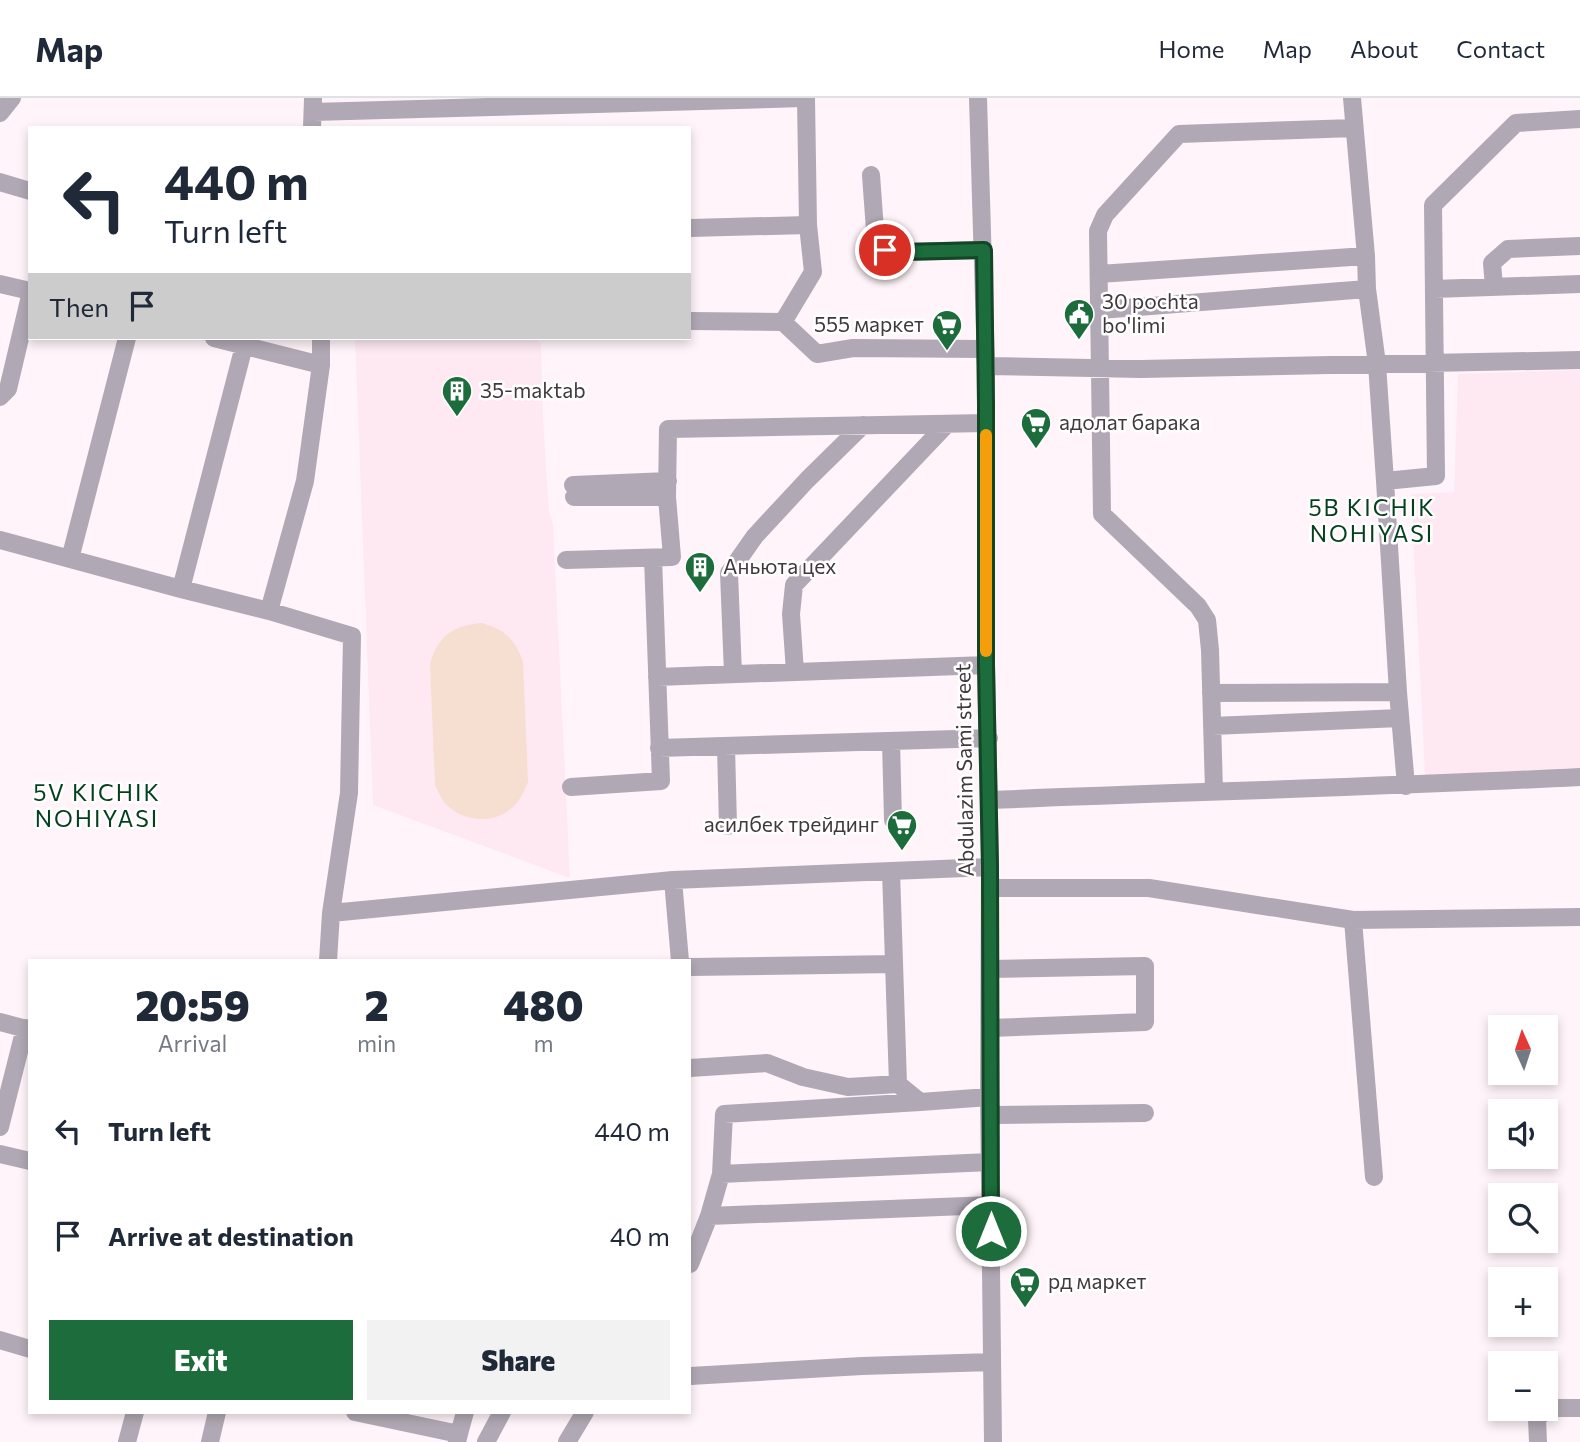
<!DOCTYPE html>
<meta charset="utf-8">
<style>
body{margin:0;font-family:Commissioner,sans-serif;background:#f2f2f3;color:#1f2937;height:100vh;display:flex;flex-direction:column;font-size:26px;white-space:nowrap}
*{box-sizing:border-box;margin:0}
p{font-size:23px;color:#747a83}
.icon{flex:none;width:38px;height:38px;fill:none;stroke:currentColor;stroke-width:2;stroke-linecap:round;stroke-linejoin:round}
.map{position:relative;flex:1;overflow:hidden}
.panel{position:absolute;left:28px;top:861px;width:663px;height:455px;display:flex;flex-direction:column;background:#fff;border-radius:0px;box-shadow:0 4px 10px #0003}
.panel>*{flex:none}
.banner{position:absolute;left:28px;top:28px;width:663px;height:214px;border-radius:0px;box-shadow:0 4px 10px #0003;background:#fff;color:#1f2937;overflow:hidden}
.needle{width:46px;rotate:357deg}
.fabs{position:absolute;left:1488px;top:917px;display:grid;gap:14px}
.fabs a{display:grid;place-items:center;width:70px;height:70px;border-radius:0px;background:#fff;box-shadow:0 4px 10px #0003;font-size:35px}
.pin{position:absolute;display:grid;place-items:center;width:60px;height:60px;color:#fff;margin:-30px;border:4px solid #fff;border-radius:50%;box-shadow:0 2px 7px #0007}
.me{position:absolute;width:77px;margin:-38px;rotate:0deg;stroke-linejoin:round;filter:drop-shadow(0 0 5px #0008)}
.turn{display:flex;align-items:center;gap:24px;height:147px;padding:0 21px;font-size:32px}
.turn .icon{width:91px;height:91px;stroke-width:2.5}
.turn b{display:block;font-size:49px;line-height:60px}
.then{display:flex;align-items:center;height:66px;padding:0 21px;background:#0003;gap:14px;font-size:26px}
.eta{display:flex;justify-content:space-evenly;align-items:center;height:119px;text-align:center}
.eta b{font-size:42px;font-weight:800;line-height:49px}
.primary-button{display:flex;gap:14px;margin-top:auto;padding:14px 21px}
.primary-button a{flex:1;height:80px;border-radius:0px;background:#1c6c3c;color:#fff;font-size:28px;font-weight:800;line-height:80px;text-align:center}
.primary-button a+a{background:#f2f2f3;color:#1f2937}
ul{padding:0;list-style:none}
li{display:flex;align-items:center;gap:21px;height:105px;padding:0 21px}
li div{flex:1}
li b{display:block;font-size:26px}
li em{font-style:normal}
header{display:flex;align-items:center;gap:42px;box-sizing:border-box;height:98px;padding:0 35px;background:#fff;border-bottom:2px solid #e0e1e3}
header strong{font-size:33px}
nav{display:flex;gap:38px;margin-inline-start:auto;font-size:24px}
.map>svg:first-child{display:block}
</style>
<header>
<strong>Map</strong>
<nav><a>Home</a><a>Map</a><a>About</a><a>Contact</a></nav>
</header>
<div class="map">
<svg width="1580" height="1344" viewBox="0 0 1580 1344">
<rect width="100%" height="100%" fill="#fff4f9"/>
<path fill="#fee9f3" d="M355 240H536L541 246 543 320 549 414 553 425 570 780 373 707Z
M1580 272V672L1425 677 1411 396 1454 394 1458 276Z"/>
<path fill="#f6ded0" d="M482 525C505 532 514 540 523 563L528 684C524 693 521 701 514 708 494 728 460 724 443 703 440 698 438 692 435 687L430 566C438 538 453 527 482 525Z"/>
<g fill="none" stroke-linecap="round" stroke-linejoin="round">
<path stroke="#b0a8b4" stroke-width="18" d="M806 0 808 127
M978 0 986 268V567L990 769 989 999 993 1344
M1352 0 1366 158 1367 191 1377 266 1385 383
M313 14 804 0
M0 15 12 0
M312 30 313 0
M871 77 876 146 885 152 903 154 983 152
M0 84 30 93
M690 130 808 127 813 174 783 224 690 223
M1099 176 1366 158
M0 186 30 193
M1494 189 1492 165 1508 151 1580 148
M1434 191 1580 186
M1100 212 1367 191
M783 224 817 256 853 250 985 251
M214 240 321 267
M321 240V267L305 383 269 513 352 538 349 695 331 815 328 863
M986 268 1141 271 1580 262
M0 299 8 291 30 198
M573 387 668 383
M574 399H667
M0 442 181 491 269 513
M70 461 127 240
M566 462 672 459 667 399 668 331 986 325
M181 491 244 248
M795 574 791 516 794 487 947 326
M733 576 729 475 755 438 807 382 863 327
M657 579 986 567
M1398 594 1385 383 1436 378 1433 107 1516 25 1580 21
M1211 595 1398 594 1406 688
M1212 628 1400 620
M891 643 893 722
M726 648 728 728
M659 650 989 640
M571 689 661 683 653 460
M1214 693 1210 552 1207 522 1198 508 1102 416 1098 133 1105 117 1179 36 1354 30
M990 702C1187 694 1383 689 1580 679
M891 773 898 986 920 1004 989 999
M673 782 680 863
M990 790H1149L1353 822 1580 819
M331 815 673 782 990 769
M1353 822 1374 1079
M690 869 894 866
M0 924 30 932
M990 930 1145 924V868L990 871
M690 970 767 965 803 979 848 989 898 986
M990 1017 1145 1015
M0 1029 25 930
M0 1056 30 1063
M721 1076 990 1064
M709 1118 991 1107
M690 1166 709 1118 721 1076 724 1016 920 1004
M0 1242 30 1251
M690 1278 862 1268 992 1264
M355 1314 459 1336 457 1344
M459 1336 465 1314
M127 1344 135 1314
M210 1344 217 1314
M486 1344 502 1314
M567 1344 585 1314
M1538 1344 1537 1321 1548 1310H1580"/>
</g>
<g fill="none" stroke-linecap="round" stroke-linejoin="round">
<g stroke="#124627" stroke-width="18">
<path id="route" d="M885 152 903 154 984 152 986 306V567L990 769 991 1133"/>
</g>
<use href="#route" stroke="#1c6c3c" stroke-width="12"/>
<path stroke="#f59e0b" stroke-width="12" d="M986 337V553"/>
</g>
<defs>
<g id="civic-pin" transform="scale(1.575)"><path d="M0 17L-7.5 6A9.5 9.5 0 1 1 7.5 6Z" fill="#1c6c3c" stroke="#fff"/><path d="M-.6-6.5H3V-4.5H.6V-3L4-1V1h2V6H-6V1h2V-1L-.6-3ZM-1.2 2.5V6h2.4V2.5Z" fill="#fff"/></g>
<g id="supermarket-pin" transform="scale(1.575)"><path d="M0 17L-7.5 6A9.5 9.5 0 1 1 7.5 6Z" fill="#1c6c3c" stroke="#fff"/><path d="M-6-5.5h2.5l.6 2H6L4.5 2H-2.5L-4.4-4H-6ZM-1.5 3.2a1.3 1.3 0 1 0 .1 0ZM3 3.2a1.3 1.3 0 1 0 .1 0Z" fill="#fff"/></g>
<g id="building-pin" transform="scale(1.575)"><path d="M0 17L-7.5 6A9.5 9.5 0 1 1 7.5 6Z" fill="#1c6c3c" stroke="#fff"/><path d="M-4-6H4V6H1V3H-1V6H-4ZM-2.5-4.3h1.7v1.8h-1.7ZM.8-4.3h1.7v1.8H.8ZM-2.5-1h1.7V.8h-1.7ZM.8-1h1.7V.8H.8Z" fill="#fff"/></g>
</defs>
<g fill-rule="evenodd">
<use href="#civic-pin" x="1079" y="216"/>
<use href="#supermarket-pin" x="947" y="227"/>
<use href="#building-pin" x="457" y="293"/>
<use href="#supermarket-pin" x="1036" y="325"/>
<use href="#building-pin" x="700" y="469"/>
<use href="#supermarket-pin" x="902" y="727"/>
<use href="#supermarket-pin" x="1025" y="1184"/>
</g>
<g text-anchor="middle" stroke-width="5" stroke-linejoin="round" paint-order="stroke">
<g font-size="21" fill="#42383d" stroke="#fff" text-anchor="start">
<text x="1102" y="211">30 pochta<tspan x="1102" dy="24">bo'limi</tspan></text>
<text x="924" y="234" text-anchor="end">555 маркет</text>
<text x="480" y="300">35-maktab</text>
<text x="1059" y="332">адолат барака</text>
<text x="723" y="476">Аньюта цех</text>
<text x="879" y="734" text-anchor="end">асилбек трейдинг</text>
<text x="1048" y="1191">рд маркет</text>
</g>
<g font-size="21" fill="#42383d" stroke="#fff">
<text transform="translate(965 672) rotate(-91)" y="7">Abdulazim Sami street</text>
</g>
<g font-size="23" letter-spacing="2" fill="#043f1e" stroke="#fff">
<text x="1372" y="418">5B KICHIK<tspan x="1372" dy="26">NOHIYASI</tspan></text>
<text x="97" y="703">5V KICHIK<tspan x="97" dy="26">NOHIYASI</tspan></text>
</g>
</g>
</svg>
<div class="fabs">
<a><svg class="needle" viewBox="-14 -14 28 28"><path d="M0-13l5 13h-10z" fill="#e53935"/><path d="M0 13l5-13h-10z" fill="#747a83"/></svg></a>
<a><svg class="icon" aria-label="sound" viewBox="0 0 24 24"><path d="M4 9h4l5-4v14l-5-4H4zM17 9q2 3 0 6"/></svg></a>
<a><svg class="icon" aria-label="search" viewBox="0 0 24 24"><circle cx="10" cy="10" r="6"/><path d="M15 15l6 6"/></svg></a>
<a>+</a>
<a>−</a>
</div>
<div class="pin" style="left:885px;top:152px;background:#d93025"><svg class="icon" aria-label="arrive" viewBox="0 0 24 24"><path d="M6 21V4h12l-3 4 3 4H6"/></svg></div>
<svg class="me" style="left:991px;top:1133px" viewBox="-20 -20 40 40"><circle r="17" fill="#1c6c3c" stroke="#fff" stroke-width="3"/><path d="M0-11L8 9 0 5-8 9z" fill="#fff"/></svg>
<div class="banner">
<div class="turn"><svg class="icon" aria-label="left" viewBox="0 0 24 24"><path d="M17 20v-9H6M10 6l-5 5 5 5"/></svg><div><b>440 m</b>Turn left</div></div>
<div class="then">Then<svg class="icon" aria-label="arrive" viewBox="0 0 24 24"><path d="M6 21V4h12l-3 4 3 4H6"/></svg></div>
</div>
<section class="panel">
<div class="eta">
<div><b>20:59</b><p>Arrival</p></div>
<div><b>2</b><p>min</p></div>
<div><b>480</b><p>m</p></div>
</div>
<ul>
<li><svg class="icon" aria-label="left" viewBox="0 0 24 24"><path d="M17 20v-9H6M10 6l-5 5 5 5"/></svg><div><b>Turn left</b></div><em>440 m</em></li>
<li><svg class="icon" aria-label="arrive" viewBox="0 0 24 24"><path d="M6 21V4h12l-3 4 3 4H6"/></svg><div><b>Arrive at destination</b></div><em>40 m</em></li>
</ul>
<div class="primary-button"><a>Exit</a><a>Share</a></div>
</section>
</div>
